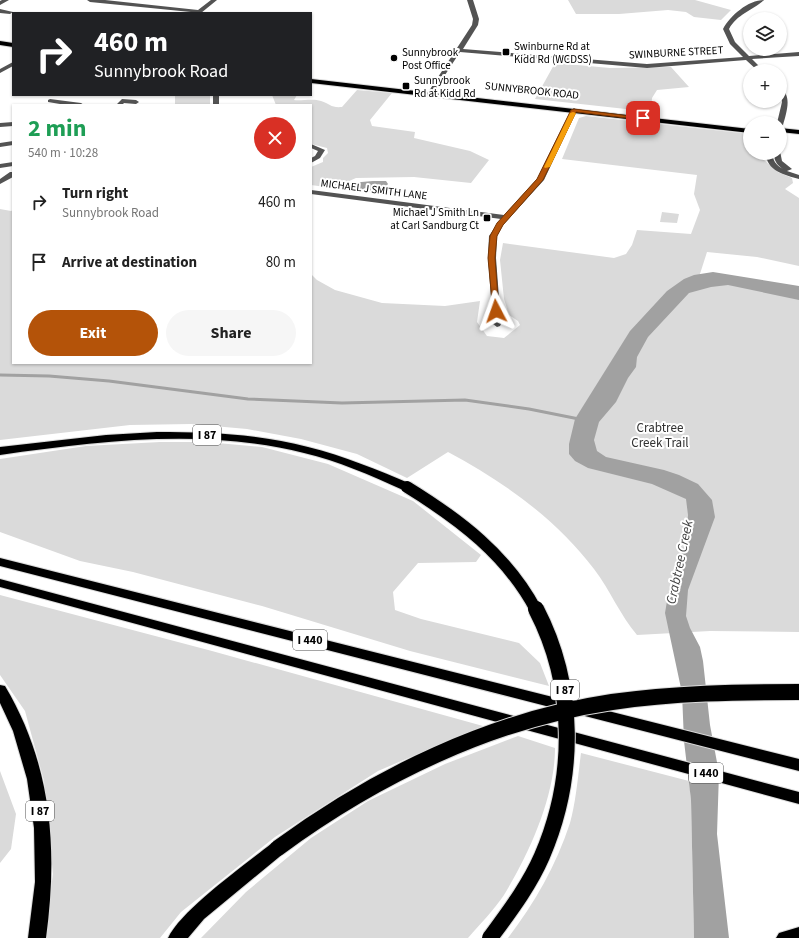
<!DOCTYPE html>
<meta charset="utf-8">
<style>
body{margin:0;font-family:"Source Sans 3",sans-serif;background:#f6f6f6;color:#222;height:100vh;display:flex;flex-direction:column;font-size:15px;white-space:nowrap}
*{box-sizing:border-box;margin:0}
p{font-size:13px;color:#767676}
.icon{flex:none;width:22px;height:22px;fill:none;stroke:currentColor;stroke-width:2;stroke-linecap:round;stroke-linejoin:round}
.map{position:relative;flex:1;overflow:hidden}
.sheet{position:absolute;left:12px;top:104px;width:300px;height:260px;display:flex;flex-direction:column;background:#fff;border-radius:0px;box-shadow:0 1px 3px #0004}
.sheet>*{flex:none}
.guide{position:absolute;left:12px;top:12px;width:300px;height:84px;border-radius:0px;box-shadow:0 1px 3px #0004;background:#202124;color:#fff;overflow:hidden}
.controls{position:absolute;left:743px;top:12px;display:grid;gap:8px}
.controls a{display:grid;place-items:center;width:44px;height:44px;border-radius:50%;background:#fff;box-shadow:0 1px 3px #0004;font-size:20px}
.pin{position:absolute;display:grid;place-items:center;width:34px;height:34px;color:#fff;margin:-17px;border-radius:8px;box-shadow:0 2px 6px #0006}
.me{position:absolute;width:44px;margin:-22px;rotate:356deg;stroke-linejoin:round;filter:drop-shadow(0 0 3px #0008)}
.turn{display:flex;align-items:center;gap:14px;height:84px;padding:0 16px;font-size:18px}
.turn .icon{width:52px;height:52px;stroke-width:2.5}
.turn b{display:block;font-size:28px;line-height:34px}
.round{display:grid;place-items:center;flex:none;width:42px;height:42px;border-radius:21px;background:#f6f6f6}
.summary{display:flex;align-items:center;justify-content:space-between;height:68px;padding:0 16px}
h1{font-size:24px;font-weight:700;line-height:30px;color:#1e9e55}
.cta{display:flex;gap:8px;margin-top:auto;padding:8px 16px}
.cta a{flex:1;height:46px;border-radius:24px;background:#b45309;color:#fff;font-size:16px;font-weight:700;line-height:46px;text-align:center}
.cta a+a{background:#f6f6f6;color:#222}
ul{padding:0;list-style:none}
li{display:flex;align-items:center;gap:12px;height:60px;padding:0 16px}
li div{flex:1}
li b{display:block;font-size:15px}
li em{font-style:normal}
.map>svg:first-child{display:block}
</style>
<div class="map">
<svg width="799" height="938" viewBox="0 0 799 938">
<rect width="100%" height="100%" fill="#fff"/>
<path fill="#dadada" d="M568 0H695L731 10 721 20 694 17 686 12 668 10 619 14H576Z
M555 63 610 68 671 67 689 87 657 90 652 98 651 108 644 111 535 99Z
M357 90 392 93 370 120 372 126 415 132 414 138 470 151 489 160 471 183 414 177 356 178 333 188 311 185V167L323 162V158L328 153 327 148 311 144V105H276L272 95H297L294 100C302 101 313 98 321 101 330 104 331 108 342 107Z
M175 95H210V105H175Z
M586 116 750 134V153H765L764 160 778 172 792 178 793 183 785 189 799 198V266L757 257 707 252 699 277 799 288V632L710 631 637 635C620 615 610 590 594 569 555 518 504 482 448 452L407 478 357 454 301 439 247 429 191 424 130 425 0 440V209L11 211 13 210V363H311V274L317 280 335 290 382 303 445 306 480 301 477 322 487 336 504 338 520 325 518 321 509 315 504 299 500 260 503 243 614 258 626 254 632 245 637 230 691 234 700 210 694 194 697 175 562 159 579 118Z
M662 212 679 214 677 223 660 222Z
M160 442H206L262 447 328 464 413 501 481 555 476 562 418 563 393 592 395 610 421 619 519 643 540 663 549 686 410 651 262 606 133 572 80 561 0 532V459L86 446Z
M0 595 212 651 483 726 378 771 275 837 181 912 160 938H44L53 874 44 781 25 711 0 675Z
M518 736 555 748C555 797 529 854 504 895 494 910 480 924 468 938H201L246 892 311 838 368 801 445 764Z
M581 753 689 781 691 800 694 938H508C535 902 556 866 570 823 576 801 578 776 581 753Z
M0 771 16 814 11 849 0 863Z"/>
<path fill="#a1a1a1" d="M373 181H386L388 184C378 197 360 190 347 187L350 183Z
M713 272 799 286V300L728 285 711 287 689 293 648 337 637 357 636 367 628 378 616 402 599 422 594 440 597 451 606 457 664 470 679 475 698 484 712 500 715 517 688 590 686 616 690 628 700 647 703 661 710 725 719 773 717 834 729 938H694L691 800 684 741 682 693 665 613 668 595 686 541 688 515 686 499 652 484 588 468 575 461 569 454V444L575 419 630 331 667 291 684 279 694 275Z"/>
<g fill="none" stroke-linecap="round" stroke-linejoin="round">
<path stroke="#a1a1a1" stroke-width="3" d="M0 375 49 376 109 381 248 399 342 403 465 400 529 409 579 419"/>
<g stroke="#dbdbdb" stroke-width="2">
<path id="major" d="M0 41 13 43V47L0 45Z
M311 79 750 129V133L311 83Z
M780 128 799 130V134L780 132Z"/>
</g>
<g stroke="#dbdbdb" stroke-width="2">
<path id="highway" d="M157 432C208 432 259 434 308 447 344 456 378 470 411 484L413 487 411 490H403C370 475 338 461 304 453 204 428 100 441 0 455V447L106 435Z
M0 558 799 759V771L0 566Z
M0 579 799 792V804L0 587Z
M0 685 5 686C52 765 58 849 46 938H28L35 882 34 828 27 779 13 731 0 703Z
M278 841 284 843 286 848 284 853 204 919 188 938H168C182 909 245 865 272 843Z
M799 927V938H776L779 933Z"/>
</g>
<path fill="#535353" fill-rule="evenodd" d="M2 0H9L0 5V1Z
M87 0H105L198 10 211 0H217L201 13 90 2Z
M467 0H473L479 19 478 25 463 49 647 64 743 57 730 44 723 29C730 16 748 0 764 0 752 11 737 14 729 29L735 42 749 56 799 52V56L752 59 764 71H758L746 60 647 68 460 52 432 95H428L427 94 472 25 473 19Z
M0 9 13 12 10 14 0 13Z
M13 62V66L0 73V69Z
M780 88C793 95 786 114 783 125L780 127V123H777L782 102Z
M213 95H219V105H213Z
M50 99 81 103 84 105H66L48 102V100Z
M122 99 136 100 139 102 136 104 124 103 122 105H116Z
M574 108 577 110 544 180 503 225 497 236 496 258 501 324 500 326 497 327 493 324 488 258 489 236 501 219 311 194V190L504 215 537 179 571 110Z
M13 122V126L0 127V123Z
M780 135 783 137V144L780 146Z
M13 141V145L0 147V143Z
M311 144 325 150 320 158 311 163V158L315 156 318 151 311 148Z
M780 151 782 161 792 169 787 171 799 175V179C785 175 766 171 766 153H772C773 161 776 165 783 169 777 165 773 160 775 153H780Z
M13 162V166L0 168V164Z
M10 172H13V177L0 184V179Z"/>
<use href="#major" fill="#000" fill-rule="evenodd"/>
<use href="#highway" fill="#000" fill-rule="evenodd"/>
<g stroke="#dbdbdb" stroke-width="14" stroke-linecap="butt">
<path id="highway-bridge-far1" d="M407 487C459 519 507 555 536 610"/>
</g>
<g stroke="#dbdbdb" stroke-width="18" stroke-linecap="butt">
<path id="highway-bridge" d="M278 848C376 776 491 720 612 702 674 693 736 692 799 692
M490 938C509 912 529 886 542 856 576 777 576 686 536 609"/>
</g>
<use href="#highway-bridge-far1" stroke="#000" stroke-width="12"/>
<use href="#highway-bridge" stroke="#000" stroke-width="16"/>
</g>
<path fill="#b45309" stroke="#753606" d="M574 109 646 118 643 120 576 112 543 180 503 225 497 236 495 258 499 311 493 312 488 258 490 236 497 223 537 179 571 110Z"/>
<path fill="#f59e0b" d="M573 112 576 113 550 167 545 168 544 167 570 113Z"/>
<g fill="#000" stroke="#fff" stroke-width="1.5">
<rect x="502" y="48" width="8" height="8" rx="2"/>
<circle cx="394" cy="58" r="4"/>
<rect x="402" y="82" width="8" height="8" rx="2"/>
<rect x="483" y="214" width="8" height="8" rx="2"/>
</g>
<g text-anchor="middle" stroke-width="4" stroke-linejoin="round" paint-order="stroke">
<g font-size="11" fill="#000" stroke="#fff" text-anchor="start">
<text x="514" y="50">Swinburne Rd at<tspan x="514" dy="13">Kidd Rd (WCDSS)</tspan></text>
<text x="402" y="56">Sunnybrook<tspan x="402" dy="13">Post Office</tspan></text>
<text x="414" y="84">Sunnybrook<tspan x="414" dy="13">Rd at Kidd Rd</tspan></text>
<text x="479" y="216" text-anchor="end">Michael J Smith Ln<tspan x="479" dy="13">at Carl Sandburg Ct</tspan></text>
</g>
<g font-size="11" fill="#000" stroke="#fff">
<text transform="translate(676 52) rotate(-3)" y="4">SWINBURNE STREET</text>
<text transform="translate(532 90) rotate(6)" y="4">SUNNYBROOK ROAD</text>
<text transform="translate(374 189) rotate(7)" y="4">MICHAEL J SMITH LANE</text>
</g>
<g fill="#fff" stroke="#4c4c4c" stroke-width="1">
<rect x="193" y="425" width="28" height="20" rx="3"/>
<rect x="293" y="630" width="34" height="20" rx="3"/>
<rect x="551" y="680" width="28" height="20" rx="3"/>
<rect x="689" y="763" width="34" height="20" rx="3"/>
<rect x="26" y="801" width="28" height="20" rx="3"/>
</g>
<g font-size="12" font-weight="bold" fill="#000">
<text x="207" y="439">I 87</text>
<text x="310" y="644">I 440</text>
<text x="565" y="694">I 87</text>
<text x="706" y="777">I 440</text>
<text x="40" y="815">I 87</text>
</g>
<g font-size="13" fill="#313131" stroke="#fff">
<text x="660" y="432">Crabtree<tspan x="660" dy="15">Creek Trail</tspan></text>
</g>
<g font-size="14" font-style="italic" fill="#424242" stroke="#fff">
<text transform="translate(679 562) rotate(-78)" y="5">Crabtree Creek</text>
</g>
</g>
</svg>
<div class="controls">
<a><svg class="icon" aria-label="layers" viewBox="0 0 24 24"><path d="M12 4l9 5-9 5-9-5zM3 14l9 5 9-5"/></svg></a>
<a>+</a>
<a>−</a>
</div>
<div class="pin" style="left:643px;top:118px;background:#d93025"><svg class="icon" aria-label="arrive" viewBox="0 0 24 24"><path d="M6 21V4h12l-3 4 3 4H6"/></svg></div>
<svg class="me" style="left:496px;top:311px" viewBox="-20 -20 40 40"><path d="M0-17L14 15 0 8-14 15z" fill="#b45309" stroke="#fff" stroke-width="4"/></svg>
<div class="guide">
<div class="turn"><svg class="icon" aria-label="right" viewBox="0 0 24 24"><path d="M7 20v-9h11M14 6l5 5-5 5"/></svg><div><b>460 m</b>Sunnybrook Road</div></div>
</div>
<section class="sheet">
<div class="summary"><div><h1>2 min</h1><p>540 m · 10:28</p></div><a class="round" style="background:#d93025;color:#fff"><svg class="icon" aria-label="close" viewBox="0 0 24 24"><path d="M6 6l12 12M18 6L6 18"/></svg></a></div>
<ul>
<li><svg class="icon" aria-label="right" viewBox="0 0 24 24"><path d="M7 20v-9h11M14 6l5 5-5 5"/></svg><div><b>Turn right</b><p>Sunnybrook Road</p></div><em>460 m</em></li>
<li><svg class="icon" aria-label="arrive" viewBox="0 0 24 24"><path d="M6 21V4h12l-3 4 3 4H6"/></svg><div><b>Arrive at destination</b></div><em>80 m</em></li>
</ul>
<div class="cta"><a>Exit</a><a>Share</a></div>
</section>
</div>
